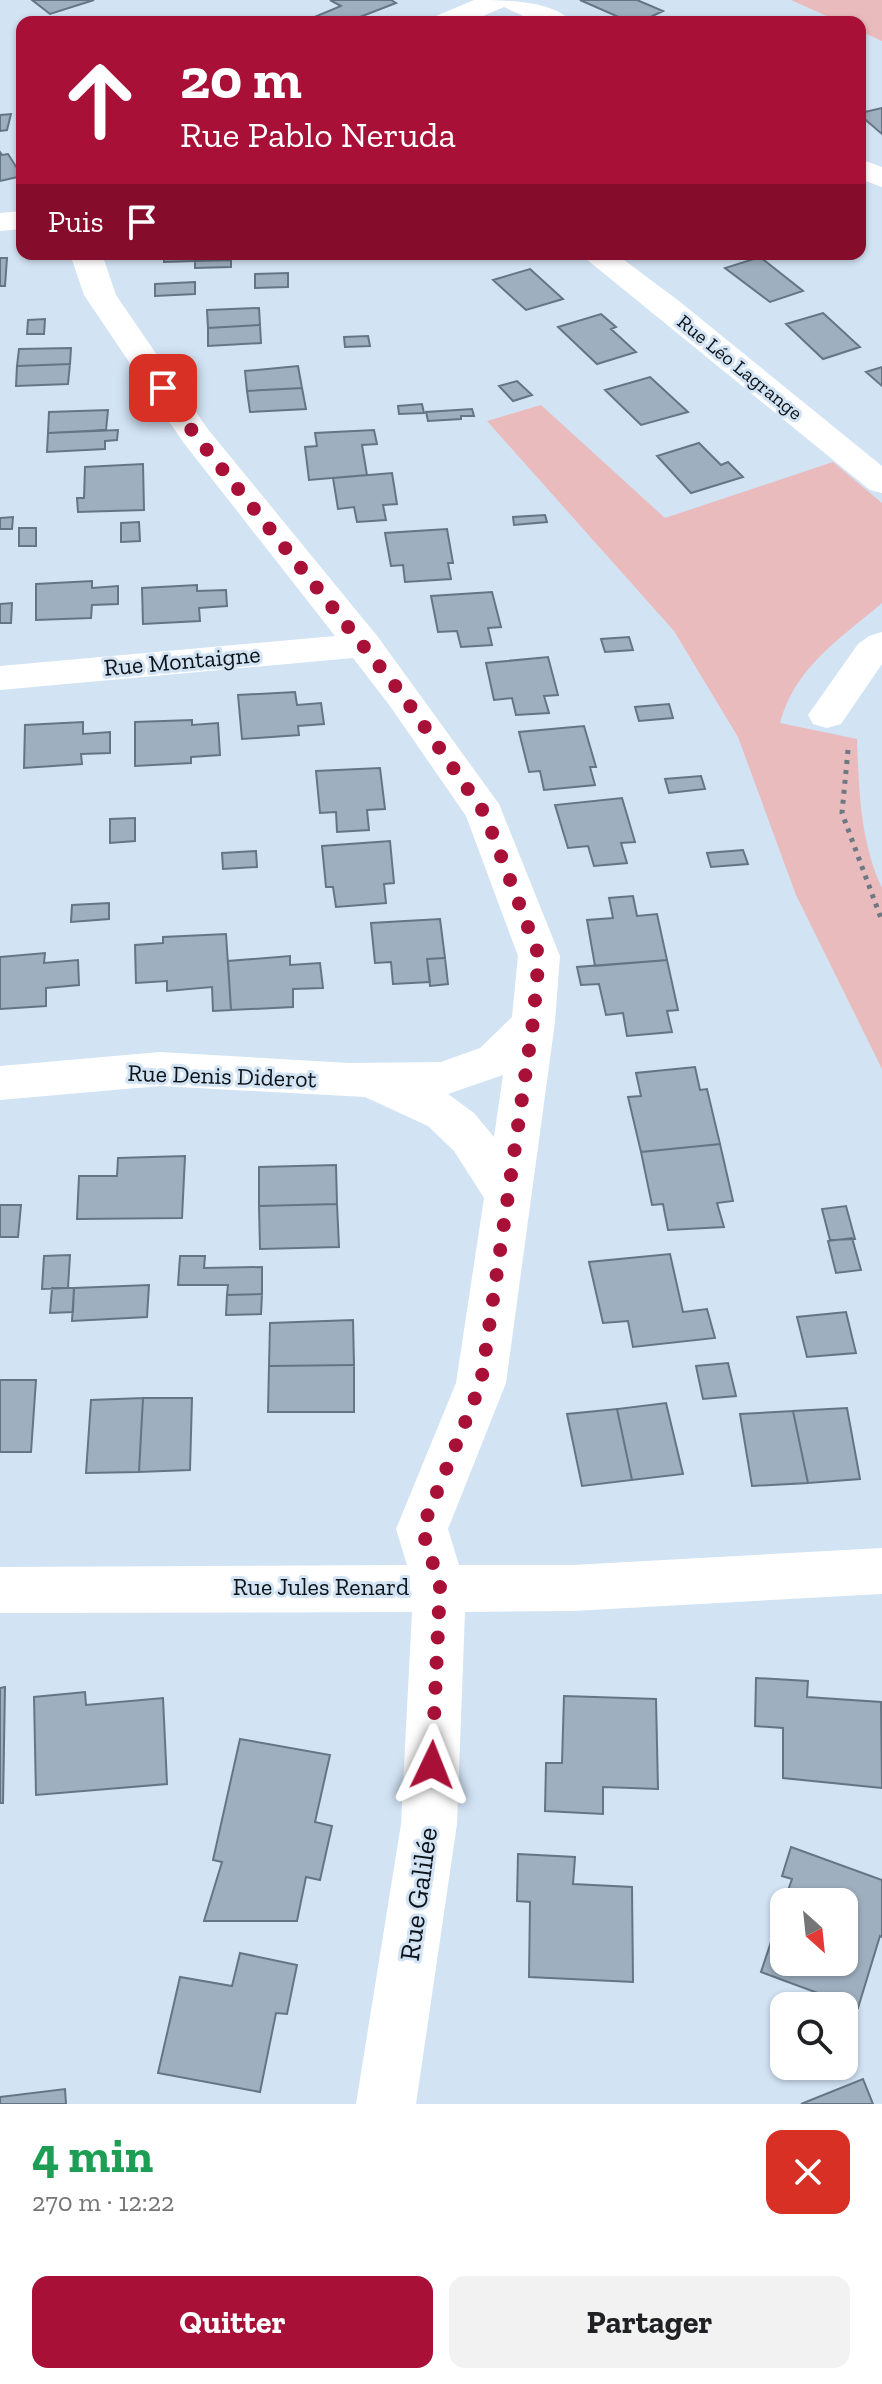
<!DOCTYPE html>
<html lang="fr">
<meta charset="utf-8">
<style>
body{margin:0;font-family:"Zilla Slab",serif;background:#f2f2f2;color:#202124;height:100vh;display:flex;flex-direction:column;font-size:30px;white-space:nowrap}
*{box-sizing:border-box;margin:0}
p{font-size:26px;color:#757577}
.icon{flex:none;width:44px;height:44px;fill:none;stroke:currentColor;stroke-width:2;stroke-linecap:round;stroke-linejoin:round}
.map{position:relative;height:2104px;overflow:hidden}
.details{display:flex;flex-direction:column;background:#fff;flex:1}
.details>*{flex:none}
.guide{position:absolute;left:16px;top:16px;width:850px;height:244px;border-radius:16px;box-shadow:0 2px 6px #0004;background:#a81038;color:#fff;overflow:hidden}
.needle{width:52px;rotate:153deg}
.controls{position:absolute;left:770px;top:1888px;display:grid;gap:16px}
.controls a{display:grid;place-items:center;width:88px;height:88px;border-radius:16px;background:#fff;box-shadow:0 2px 6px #0004;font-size:40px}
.pin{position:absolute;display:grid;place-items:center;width:68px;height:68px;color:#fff;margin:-34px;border-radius:16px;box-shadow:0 4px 12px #0006}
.me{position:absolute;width:88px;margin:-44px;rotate:2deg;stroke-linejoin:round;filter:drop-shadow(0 0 6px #0008)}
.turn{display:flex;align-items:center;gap:28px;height:168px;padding:0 32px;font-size:36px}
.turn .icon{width:104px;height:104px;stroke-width:2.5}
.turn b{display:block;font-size:56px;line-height:68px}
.then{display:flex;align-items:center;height:76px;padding:0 32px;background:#0003;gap:16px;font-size:30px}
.round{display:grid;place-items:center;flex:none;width:84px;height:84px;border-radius:16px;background:#f2f2f2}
.headline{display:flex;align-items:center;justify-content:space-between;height:136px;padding:0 32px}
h1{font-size:48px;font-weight:700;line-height:60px;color:#1e9e55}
.primary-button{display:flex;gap:16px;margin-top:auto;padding:16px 32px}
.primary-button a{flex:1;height:92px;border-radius:16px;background:#a81038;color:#fff;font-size:32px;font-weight:700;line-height:92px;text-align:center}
.primary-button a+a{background:#f2f2f2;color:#202124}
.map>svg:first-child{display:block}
</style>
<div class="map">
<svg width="882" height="2104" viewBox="0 0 882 2104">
<rect width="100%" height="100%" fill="#d2e3f4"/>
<path fill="#e9bbbd" d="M791 0H882V41L860 31V22H840Z
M541 405 665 518 833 462 882 503V603C841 638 794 668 780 723L857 739C859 790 860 841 882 888V1069L796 895 738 737 674 631 487 421Z"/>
<path fill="#9eafbf" stroke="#667584" stroke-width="2" d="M32 0H94L50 14Z
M330 0H391L396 3 347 22H320L312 18 341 6Z
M580 0H637L663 11 640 22H630Z
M882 108V134L860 115V113Z
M11 114 7 130 0 131V115Z
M0 152 2 155 8 154 22 176 0 181Z
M164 254H195V261L164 262Z
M195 254H231V260L195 261Z
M760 257 803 291 770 302 725 268Z
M0 258H7L5 286H0Z
M231 260V267L195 268V261Z
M530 269 563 299 526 310 493 280Z
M288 273V287L255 288V274Z
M195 282V294L155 296V284Z
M259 308 260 325 208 328 207 310Z
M823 313 860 347 823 359 786 324Z
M601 314 616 327 611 329 636 352 597 364 558 327Z
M45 319 44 334H27L28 320Z
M260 325 261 343 208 346V328Z
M368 336 370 346 345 347 344 337Z
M71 348 70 364 17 366 19 349Z
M70 364 68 384 16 386 17 366Z
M298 366 302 388 247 391 245 371Z
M882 367V386L866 372Z
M650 377 688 412 641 425 605 390Z
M517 381 532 395 513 401 499 386Z
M302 388 306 409 250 412 247 391Z
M422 404 424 413 399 414 398 406Z
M472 409 474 416H461V419L428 421 426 412Z
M108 410 106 430 48 433 49 412Z
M118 430 117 440 105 441V449L47 452 48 433Z
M374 430 377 444 362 445 367 475 309 480 305 447 317 446 315 433Z
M699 443 721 465 728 462 743 477 691 493 657 456Z
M143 464 144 510 78 512 77 498H84L85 467Z
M392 473 397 504 383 505 386 520 357 522 354 507 338 509 333 478Z
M545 515 547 522 514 525 513 517Z
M13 517 12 529H0V518Z
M139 522 140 541 121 542V523Z
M19 528H36V546H19Z
M447 529 453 563H448L451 579 405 582 403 565 391 566 385 533Z
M92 581V588L118 586V604L92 605 91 618 36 620V584Z
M197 585V591L226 590 227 606 199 608 200 621 143 624 142 588Z
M492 592 501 627 488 628 492 645 461 647 457 631 438 632 431 596Z
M12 603 11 623H0V604Z
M629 637 633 650 605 652 601 639Z
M548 657 558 695 544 696 549 713 516 715 512 698 494 700 486 663Z
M295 692 297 705 321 703 324 724 298 726 299 735 242 739 238 695Z
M669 704 673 718 639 721 635 707Z
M192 720V725L218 723 220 755 191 757V763L135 766V722Z
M83 722V734L110 732V753L81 754 82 764 24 768 25 725Z
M584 726 596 767H590L595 785 544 790 540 771 529 772 519 732Z
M380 768 385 809 367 810 369 830 337 832 336 812 320 813 316 771Z
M701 776 705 789 669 793 665 779Z
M622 798 635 842 621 843 627 863 594 866 588 846 568 848 555 805Z
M135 818V841L110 843V819Z
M390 841 394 883 384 884 386 903 336 907 333 887H326L322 846Z
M743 850 748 864 711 867 707 853Z
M256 851 257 867 223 869 222 853Z
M633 896 637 916 657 914 667 960 595 966 587 920 613 918 609 898Z
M109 903V919L71 922 72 905Z
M440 919 445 958 427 959 430 982 393 984 391 962 375 963 371 923Z
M226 934 231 1010 213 1011 212 987 167 991V981L136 983 135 945 163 943V937Z
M45 953 44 963 78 960 79 985 46 988V1006L0 1009V957Z
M290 956V965L320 963 323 988 293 989V1007L231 1010 228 961Z
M445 958 448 984 430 986 427 959Z
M667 960 678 1010 667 1011 672 1032 627 1036 623 1013 606 1015 599 984 581 985 577 967Z
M695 1067 700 1090 707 1089 720 1144 641 1152 628 1097 641 1096 636 1073Z
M720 1144 733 1201 717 1203 724 1227 668 1230 663 1204 652 1205 641 1152Z
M185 1156 182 1218 77 1219 79 1176H117L118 1158Z
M336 1165 337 1204 259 1206V1167Z
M337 1204 339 1247 260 1249 259 1206Z
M0 1205H21L18 1237H0Z
M846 1206 855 1239 830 1240 822 1209Z
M852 1238 861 1270 836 1273 828 1241Z
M670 1254 683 1312 707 1309 715 1338 633 1347 628 1321 603 1323 589 1262Z
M70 1255 68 1288 42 1289 44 1256Z
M180 1256H205L204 1268 262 1267V1294L227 1295 228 1285H178Z
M149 1285 147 1317 72 1321 74 1288Z
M52 1288H74L73 1312 50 1313Z
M262 1294 261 1314 226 1315 227 1295Z
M846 1312 856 1353 807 1357 797 1317Z
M353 1320 354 1365 269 1366 270 1323Z
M728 1363 736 1396 703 1399 696 1366Z
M354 1365V1412H268L269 1366Z
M0 1380H36L31 1452H0Z
M143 1398 139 1472 86 1473 91 1400Z
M143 1398H192L190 1470 139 1472Z
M666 1403 683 1474 632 1480 617 1409Z
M847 1408 860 1479 808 1483 793 1411Z
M617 1409 632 1480 582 1486 567 1414Z
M793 1411 808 1483 752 1486 740 1414Z
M756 1678 808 1681 807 1697 881 1702 882 1788 783 1778V1728L755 1726Z
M5 1687 3 1803H0V1688Z
M85 1692 86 1705 163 1698 167 1784 36 1795 34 1697Z
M564 1696 656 1699 658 1789 603 1787V1814L545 1811 546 1763H562Z
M240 1739 330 1755 315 1822 332 1826 320 1880 306 1877 297 1921H204L222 1862 213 1860Z
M791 1847 882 1880V1937L880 1936 858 2008 761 1972 784 1903V1962H844V1902H784L792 1879 782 1876Z
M518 1854 575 1857 573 1884 632 1887 633 1982 529 1977 530 1902 517 1901Z
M240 1953 297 1965 287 2014 276 2013 260 2092 158 2073 180 1977 232 1986Z
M863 2079 873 2104H801Z
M65 2089 66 2104H0V2097Z"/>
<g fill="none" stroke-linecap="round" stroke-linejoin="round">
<path stroke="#6d7883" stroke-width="5" stroke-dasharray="4 6" stroke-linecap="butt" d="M848 750 842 813 882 921"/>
<path fill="#fff" fill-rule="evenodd" d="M474 0C503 0 553 0 572 22H536L504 7 469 22H432L436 16Z
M860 159 882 167V187L860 179Z
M22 211V229L0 231V213Z
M70 254H102L116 295 207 428 378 637 499 804 560 956 555 1022 506 1383 448 1529 459 1565H573L882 1548V1594L573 1611 465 1612 457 1824 416 2104H356L401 1824 412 1612 0 1613V1567L407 1565 396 1529 456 1383 484 1198 454 1151 428 1126 365 1097 160 1086 0 1100V1066L160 1052 349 1063 441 1062 480 1048 512 1017 518 956 466 816 390 706 353 658 0 690V666L335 636 183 442 84 295ZM503 1075 494 1137 474 1113 448 1094Z
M580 254H616L679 301 882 466V493L870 490Z
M882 632V664L841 724 827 728 813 724 808 715 858 644 869 636Z"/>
</g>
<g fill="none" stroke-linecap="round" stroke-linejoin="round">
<path stroke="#a81038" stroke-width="14" stroke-dasharray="0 25.2" d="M163 388 195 435 404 697 485 814 539 956 533 1022 481 1383 422 1529 440 1586 432 1765"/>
</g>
<g text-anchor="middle" stroke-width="6" stroke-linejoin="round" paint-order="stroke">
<g font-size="20" fill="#0d1318" stroke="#d2e3f4">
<text transform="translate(740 367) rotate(39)" y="7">Rue Léo Lagrange</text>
</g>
<g font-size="24" fill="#0d1318" stroke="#d2e3f4">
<text transform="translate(182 661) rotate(-5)" y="8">Rue Montaigne</text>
<text transform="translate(222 1076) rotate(2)" y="8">Rue Denis Diderot</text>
<text x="321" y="1595">Rue Jules Renard</text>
</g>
<g font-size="28" fill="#0d1318" stroke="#d2e3f4">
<text transform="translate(418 1894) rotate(-82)" y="10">Rue Galilée</text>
</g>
</g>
</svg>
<div class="controls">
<a><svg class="needle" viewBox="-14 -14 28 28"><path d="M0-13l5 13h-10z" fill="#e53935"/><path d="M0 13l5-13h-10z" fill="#757577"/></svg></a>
<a><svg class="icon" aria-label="search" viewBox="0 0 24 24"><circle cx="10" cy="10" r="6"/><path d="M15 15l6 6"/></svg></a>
</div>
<div class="pin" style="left:163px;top:388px;background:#d93025"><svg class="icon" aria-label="arrive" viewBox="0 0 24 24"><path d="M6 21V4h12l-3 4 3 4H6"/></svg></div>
<svg class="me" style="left:432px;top:1765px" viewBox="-20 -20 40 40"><path d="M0-17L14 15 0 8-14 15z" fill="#a81038" stroke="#fff" stroke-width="4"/></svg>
<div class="guide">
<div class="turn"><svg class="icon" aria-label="ahead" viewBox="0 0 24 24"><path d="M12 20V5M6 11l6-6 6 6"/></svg><div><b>20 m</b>Rue Pablo Neruda</div></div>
<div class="then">Puis<svg class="icon" aria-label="arrive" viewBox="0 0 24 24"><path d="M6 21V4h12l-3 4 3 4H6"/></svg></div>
</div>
</div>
<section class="details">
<div class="headline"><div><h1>4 min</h1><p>270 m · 12:22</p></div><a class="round" style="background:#d93025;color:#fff"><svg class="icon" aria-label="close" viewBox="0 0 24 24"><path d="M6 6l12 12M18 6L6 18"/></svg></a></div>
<div class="primary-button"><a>Quitter</a><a>Partager</a></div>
</section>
